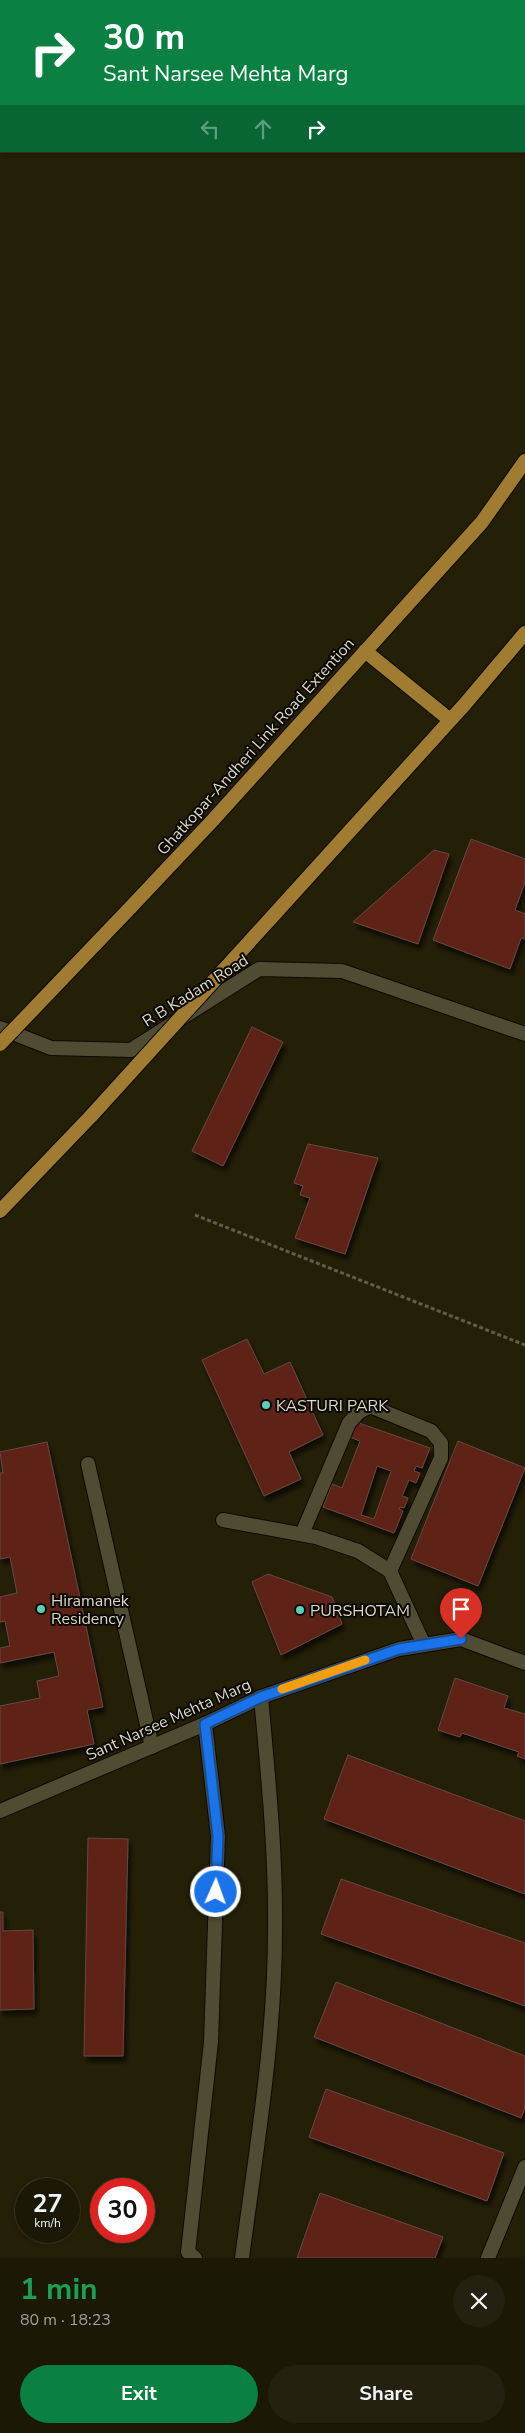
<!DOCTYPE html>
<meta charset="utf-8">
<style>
body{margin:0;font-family:"Nunito Sans",sans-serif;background:#242110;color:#f1f3f6;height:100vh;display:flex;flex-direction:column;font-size:19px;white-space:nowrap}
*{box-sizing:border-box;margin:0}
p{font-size:16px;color:#a0a09b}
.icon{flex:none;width:28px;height:28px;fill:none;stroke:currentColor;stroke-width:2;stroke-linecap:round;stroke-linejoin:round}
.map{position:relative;height:2258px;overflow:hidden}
.sheet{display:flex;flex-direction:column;background:#1b1806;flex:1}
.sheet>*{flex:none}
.hud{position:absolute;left:0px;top:0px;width:525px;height:152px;box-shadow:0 1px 4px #0004,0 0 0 1px #393728;background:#0b8043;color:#fff;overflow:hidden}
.speed{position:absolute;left:15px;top:2178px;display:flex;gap:10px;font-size:25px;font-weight:700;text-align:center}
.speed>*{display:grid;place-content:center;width:65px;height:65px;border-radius:50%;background:#1b1806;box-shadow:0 1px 4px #0004,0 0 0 1px #393728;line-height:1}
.speed small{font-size:12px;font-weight:400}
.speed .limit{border:8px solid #d22;background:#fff;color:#111}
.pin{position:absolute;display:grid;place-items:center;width:42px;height:42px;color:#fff;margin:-51px -21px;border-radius:50% 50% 50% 0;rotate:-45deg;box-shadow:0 0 5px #0007}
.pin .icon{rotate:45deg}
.me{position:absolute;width:55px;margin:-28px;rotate:2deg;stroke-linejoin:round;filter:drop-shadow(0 0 4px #0008)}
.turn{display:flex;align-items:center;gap:18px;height:105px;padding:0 20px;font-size:22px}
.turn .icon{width:65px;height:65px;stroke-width:2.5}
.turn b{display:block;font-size:35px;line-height:42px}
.lanes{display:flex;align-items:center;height:48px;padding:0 20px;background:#0003;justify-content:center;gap:25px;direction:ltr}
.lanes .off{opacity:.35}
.round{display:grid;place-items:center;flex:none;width:52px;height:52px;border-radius:26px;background:#242110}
.overview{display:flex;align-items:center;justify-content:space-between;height:85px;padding:0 20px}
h1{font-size:30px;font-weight:700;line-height:38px;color:#1e9e55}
.action{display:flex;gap:10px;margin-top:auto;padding:10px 20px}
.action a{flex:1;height:58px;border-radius:30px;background:#0b8043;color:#fff;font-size:20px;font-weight:700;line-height:58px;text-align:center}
.action a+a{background:#242110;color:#f1f3f6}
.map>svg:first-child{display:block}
</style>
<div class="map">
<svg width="525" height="2258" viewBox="0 0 525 2258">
<defs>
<filter id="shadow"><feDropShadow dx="3" dy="5.5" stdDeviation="2.5" flood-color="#0009"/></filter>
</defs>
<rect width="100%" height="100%" fill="#242008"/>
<path fill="#5f2017" stroke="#654944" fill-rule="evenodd" filter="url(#shadow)" d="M471 839 525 859V882L515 910 525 914V939L521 938 510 969 433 940Z
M434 850 449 854 418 944 353 922Z
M252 1027 283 1042 223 1166 192 1151Z
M308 1144 378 1158 345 1254 295 1238 310 1198 300 1195 303 1186 294 1183Z
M247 1339 264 1374 290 1362 323 1435 289 1452 301 1479 264 1496 202 1360Z
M356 1422 430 1448 422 1468 416 1466 414 1471 420 1473 416 1483 409 1480 402 1496 408 1498 404 1508 400 1507 399 1509 403 1511 394 1533 323 1507 332 1484 342 1488 360 1441 350 1437ZM377 1466 391 1471 374 1519 361 1515Z
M458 1441 525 1468 478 1586 411 1559Z
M47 1442 103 1707 87 1710 94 1744 0 1764V1706L40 1698 37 1681 59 1676 54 1652 0 1663V1648L10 1646 5 1621 0 1622V1597L17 1593 10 1557 0 1559V1473H3L0 1452Z
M268 1574 332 1597 342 1624 281 1655 252 1582Z
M455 1678 508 1696 504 1708 525 1714V1759L517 1756 519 1752 462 1733 460 1737 438 1730Z
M348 1755 525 1821V1894L324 1819Z
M88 1838 128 1839 123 2056H84Z
M341 1879 525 1943V2006L321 1934Z
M0 1912H3V1931L33 1930 34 2009 0 2010Z
M336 1982 525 2056V2108L521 2118 314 2037Z
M326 2089 504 2153 487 2201 309 2137Z
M320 2193 443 2237 435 2258H297Z"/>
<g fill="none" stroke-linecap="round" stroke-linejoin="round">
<g stroke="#0d0900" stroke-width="16">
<path id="minor" d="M88 1464 152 1747
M223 1520 316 1537 358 1551 390 1571 424 1645
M302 1534 349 1423 359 1412 370 1406 431 1431 441 1443V1458L390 1571
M195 2258 188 2252 211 2042 218 1836 205 1724
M242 2258C256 2150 275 2040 275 1931 276 1852 268 1775 261 1697
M488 2258 525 2167"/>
</g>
<g stroke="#0d0900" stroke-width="16">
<path id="tertiary" d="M0 1028 51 1048 131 1050 259 969 342 971 525 1034
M0 1811 205 1724 261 1697 399 1649 461 1639 525 1663"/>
</g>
<g stroke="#0d0900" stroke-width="16">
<path id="primary" d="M365 651 450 720
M130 908 213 820 482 522 525 461
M271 918 465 704 525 633
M0 1211 92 1115"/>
</g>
<path stroke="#615d48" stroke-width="3" stroke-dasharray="4 2.5" stroke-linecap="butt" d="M195 1215 525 1345"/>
<use href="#minor" stroke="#504c33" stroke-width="14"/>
<use href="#tertiary" stroke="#504c33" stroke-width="14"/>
<use href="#primary" stroke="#a07c32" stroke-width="14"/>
<g stroke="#0d0900" stroke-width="16" stroke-linecap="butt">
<path id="primary-bridge" d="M0 1044 130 908
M92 1115 271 918"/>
</g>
<use href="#primary-bridge" stroke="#a07c32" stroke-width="14"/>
</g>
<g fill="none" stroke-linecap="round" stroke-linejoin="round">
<g stroke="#114b97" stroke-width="12">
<path id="route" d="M216 1892 218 1836 205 1724 261 1697 399 1649 461 1639"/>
</g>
<use href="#route" stroke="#1a73e8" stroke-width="9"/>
<path stroke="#f59e0b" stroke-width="9" d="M282 1689 365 1660"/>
</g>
<g fill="#5bcebc" stroke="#0b0902" stroke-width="2">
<circle cx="266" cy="1405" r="5"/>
<circle cx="41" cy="1609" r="5"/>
<circle cx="300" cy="1610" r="5"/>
</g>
<g text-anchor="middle" stroke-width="4" stroke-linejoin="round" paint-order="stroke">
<g font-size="16" fill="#dad8c9" stroke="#0b0902">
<text transform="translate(255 746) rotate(-48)" y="6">Ghatkopar-Andheri Link Road Extention</text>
<text transform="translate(195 990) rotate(-32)" y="6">R B Kadam Road</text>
<text transform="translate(168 1719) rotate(-24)" y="6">Sant Narsee Mehta Marg</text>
</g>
<g font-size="16" fill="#dad8c9" stroke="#0b0902" text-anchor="start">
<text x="276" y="1411">KASTURI PARK</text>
<text x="51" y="1606">Hiramanek<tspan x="51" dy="18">Residency</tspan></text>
<text x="310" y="1616">PURSHOTAM</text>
</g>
</g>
</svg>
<div class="speed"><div>27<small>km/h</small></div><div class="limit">30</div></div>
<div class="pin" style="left:461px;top:1639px;background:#d93025"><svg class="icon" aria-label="arrive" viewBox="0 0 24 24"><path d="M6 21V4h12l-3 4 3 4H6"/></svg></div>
<svg class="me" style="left:216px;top:1892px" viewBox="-20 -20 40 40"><circle r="17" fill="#1a73e8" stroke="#fff" stroke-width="3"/><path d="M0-11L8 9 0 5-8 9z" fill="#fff"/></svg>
<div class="hud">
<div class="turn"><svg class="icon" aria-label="right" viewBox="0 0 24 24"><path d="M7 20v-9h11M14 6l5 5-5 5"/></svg><div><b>30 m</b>Sant Narsee Mehta Marg</div></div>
<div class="lanes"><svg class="icon off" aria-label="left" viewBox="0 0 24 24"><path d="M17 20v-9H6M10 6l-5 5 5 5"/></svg><svg class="icon off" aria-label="ahead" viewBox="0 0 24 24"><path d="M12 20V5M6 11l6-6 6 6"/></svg><svg class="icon" aria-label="right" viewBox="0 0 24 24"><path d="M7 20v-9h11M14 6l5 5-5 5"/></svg></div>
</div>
</div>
<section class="sheet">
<div class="overview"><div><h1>1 min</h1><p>80 m · 18:23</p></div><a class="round"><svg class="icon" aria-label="close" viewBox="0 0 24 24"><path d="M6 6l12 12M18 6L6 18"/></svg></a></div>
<div class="action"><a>Exit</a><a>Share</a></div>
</section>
